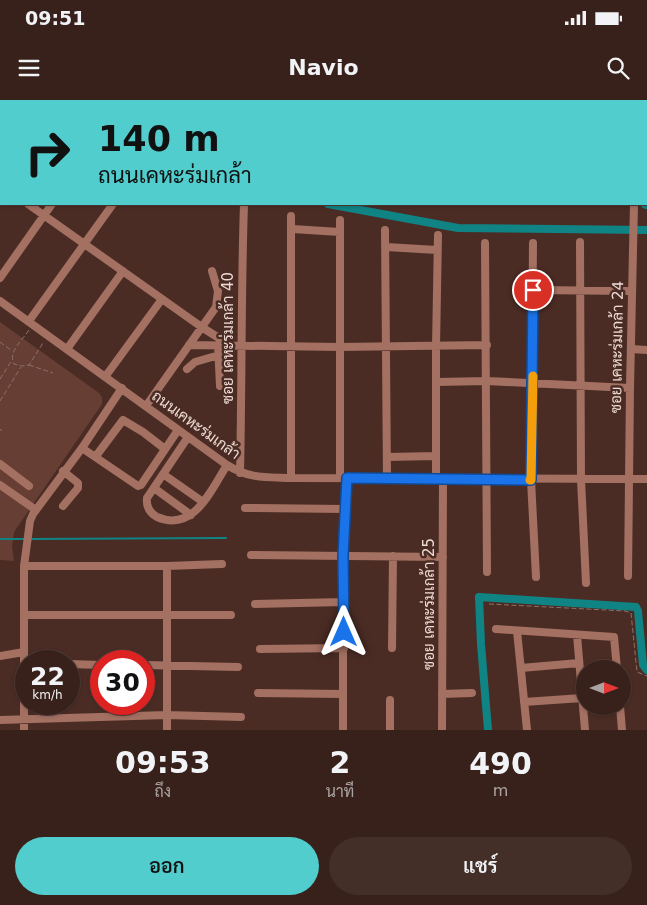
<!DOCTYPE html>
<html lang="th">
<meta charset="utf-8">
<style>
body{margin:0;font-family:"DejaVu Sans",Sarabun,sans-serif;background:#432e28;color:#f1f3f6;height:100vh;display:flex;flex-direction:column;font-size:19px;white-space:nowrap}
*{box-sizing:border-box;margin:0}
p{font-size:16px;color:#aba3a3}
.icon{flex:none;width:28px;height:28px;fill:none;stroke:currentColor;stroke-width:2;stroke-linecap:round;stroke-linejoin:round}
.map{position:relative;height:630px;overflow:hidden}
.side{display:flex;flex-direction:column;background:#38211b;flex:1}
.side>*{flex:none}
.top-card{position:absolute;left:0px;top:0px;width:648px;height:105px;box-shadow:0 1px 4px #0004,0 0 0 1px #523e3a;background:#52cdcd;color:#111;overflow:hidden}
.needle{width:32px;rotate:90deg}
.tools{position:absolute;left:576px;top:560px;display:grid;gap:10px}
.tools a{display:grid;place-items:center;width:55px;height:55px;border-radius:50%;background:#38211b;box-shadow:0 1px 4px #0004,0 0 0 1px #523e3a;font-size:25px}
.speed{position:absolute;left:15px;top:550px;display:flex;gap:10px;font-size:25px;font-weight:700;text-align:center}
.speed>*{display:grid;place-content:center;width:65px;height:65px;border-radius:50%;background:#38211b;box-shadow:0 1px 4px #0004,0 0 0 1px #523e3a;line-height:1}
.speed small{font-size:12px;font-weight:400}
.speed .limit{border:8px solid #d22;background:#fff;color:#111}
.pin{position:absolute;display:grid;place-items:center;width:42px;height:42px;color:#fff;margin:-21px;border:2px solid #fff;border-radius:50%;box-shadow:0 1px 5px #0007}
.me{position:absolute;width:55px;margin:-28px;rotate:0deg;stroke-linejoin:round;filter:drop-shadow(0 0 4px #0008)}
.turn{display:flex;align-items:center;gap:18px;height:105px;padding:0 15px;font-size:22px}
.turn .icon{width:65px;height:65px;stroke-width:2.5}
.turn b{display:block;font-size:35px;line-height:42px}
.eta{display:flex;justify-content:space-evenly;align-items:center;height:85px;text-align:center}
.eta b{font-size:30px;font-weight:600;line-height:35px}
.action{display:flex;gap:10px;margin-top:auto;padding:10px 15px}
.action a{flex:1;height:58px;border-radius:30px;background:#52cdcd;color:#111;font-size:20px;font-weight:600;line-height:58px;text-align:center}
.action a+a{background:#432e28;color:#f1f3f6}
.status{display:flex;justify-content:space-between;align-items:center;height:35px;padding:0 25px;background:#38211b;direction:ltr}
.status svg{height:14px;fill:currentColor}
header{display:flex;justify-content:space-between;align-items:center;height:65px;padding:0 15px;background:#38211b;font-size:22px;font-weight:600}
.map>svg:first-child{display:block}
</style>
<div class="status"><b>09:51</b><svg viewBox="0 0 49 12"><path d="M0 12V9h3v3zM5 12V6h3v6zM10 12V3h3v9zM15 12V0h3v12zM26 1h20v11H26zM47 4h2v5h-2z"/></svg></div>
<header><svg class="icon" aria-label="menu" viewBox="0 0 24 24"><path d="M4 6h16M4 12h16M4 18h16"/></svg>Navio<svg class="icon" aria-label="search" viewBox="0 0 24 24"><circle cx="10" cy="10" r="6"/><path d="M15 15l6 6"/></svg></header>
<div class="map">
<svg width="647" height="630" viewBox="0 0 647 630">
<rect width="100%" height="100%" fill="#4a2c24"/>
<path fill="#663e33" d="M0 222 99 293 102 297V304L14 432 12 447 14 461 0 460Z"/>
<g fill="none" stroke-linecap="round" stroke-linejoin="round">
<path stroke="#108484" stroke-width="2" d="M0 439H25
M30 439 226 438"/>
<path stroke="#108484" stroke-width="8" d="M106 0 107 1
M328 104 458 128 647 130
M488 630 481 544 479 497 636 507 638 511 643 565 647 570"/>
<path stroke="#108484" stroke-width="12" d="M146 0 147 1
M646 103H647"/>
<path stroke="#8b716a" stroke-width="1" stroke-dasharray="5 2.5" stroke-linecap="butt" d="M29 230C22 241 8 251 14 264L22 266 29 265 43 243
M0 242 12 251
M29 265 53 273
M0 279 12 260
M0 301 21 267
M0 329 2 331
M489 504 625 511 631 513 637 572 647 576"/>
<path stroke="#a37062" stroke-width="8" d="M8 1 9 0
M67 1V0
M243 1V0
M291 1V0
M341 1V0
M392 1V0
M440 1 441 0
M498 1V0
M552 1V0
M604 1V0
M0 12 1 11
M646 48 647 46
M0 83 1 84
M0 94 1 93
M28 104 203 228 230 245
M292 129 340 132V120
M385 130 387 378
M340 132V378
M580 142 581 379 586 483
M485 143 487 472
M533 143 531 380 536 477
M386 147 437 150
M0 178 52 104
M533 190 632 191
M0 201 227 365C250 379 265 377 291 378L647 379
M29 221 113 104
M189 245 339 247 487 245
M218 245 220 286
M67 249 123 171
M631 249 647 250
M187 269 195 262 219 255
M105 277 162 199
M436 282 487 281 630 288
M146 306 216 207 218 191 212 171
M188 337 147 398C146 407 150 413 157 417 194 433 211 390 227 365
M82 348 138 386 141 385 178 330
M96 356 123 320 143 332 165 349
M387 357 436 356
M0 364 29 386
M240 373C242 283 241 193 244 104
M163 374 203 402
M291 378V116
M436 378V247L438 135
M0 385 36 410
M154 388 191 415
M63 406 78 388V383L63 371
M245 408 345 409
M251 455 443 457
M24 466H167L222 464
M167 466V630
M628 476 630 288 634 104
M255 504 343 502
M24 515H231
M496 529 614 537 617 569
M517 531 527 630
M577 535 585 630
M392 548 393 456
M260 549 344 548
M0 556 24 552
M69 564 101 565
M144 565 238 567
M521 568 579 563
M258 593 343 594
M442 594 472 593
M524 602 582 598
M620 606 622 630
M0 620 167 615 241 617
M24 630V466L30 421 33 414 82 348 122 288
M343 630V456L347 378
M390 630V600
M442 630 443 378"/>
</g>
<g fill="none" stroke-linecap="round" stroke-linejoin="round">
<g stroke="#114b97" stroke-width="12">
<path id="route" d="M344 532 343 456 347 378 531 380 533 190"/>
</g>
<use href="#route" stroke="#1a73e8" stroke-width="9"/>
<path stroke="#f59e0b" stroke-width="9" d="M530 380H531L533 276"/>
</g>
<g text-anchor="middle" stroke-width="5" stroke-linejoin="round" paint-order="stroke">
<g font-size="15" fill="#efdbd5" stroke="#4a2c24">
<text transform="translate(228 238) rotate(-90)" y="5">ซอย เคหะร่มเกล้า 40</text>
<text transform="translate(617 247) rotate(-89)" y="5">ซอย เคหะร่มเกล้า 24</text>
<text transform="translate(196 325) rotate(36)" y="5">ถนนเคหะร่มเกล้า</text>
<text transform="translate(429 504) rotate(-90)" y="5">ซอย เคหะร่มเกล้า 25</text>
</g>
</g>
</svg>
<div class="tools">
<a><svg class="needle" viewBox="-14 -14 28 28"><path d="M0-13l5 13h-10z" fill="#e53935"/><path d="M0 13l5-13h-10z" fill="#aba3a3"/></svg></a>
</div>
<div class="speed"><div>22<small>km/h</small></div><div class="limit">30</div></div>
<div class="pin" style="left:533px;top:190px;background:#d93025"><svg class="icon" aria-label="arrive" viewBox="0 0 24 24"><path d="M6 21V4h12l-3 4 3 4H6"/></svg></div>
<svg class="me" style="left:344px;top:532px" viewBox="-20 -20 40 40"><path d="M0-17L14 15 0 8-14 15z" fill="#1a73e8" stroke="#fff" stroke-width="4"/></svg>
<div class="top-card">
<div class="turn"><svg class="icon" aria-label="right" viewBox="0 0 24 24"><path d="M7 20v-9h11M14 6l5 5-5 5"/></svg><div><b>140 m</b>ถนนเคหะร่มเกล้า</div></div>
</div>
</div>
<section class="side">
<div class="eta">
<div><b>09:53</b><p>ถึง</p></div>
<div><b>2</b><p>นาที</p></div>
<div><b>490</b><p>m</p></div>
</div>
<div class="action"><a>ออก</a><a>แชร์</a></div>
</section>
